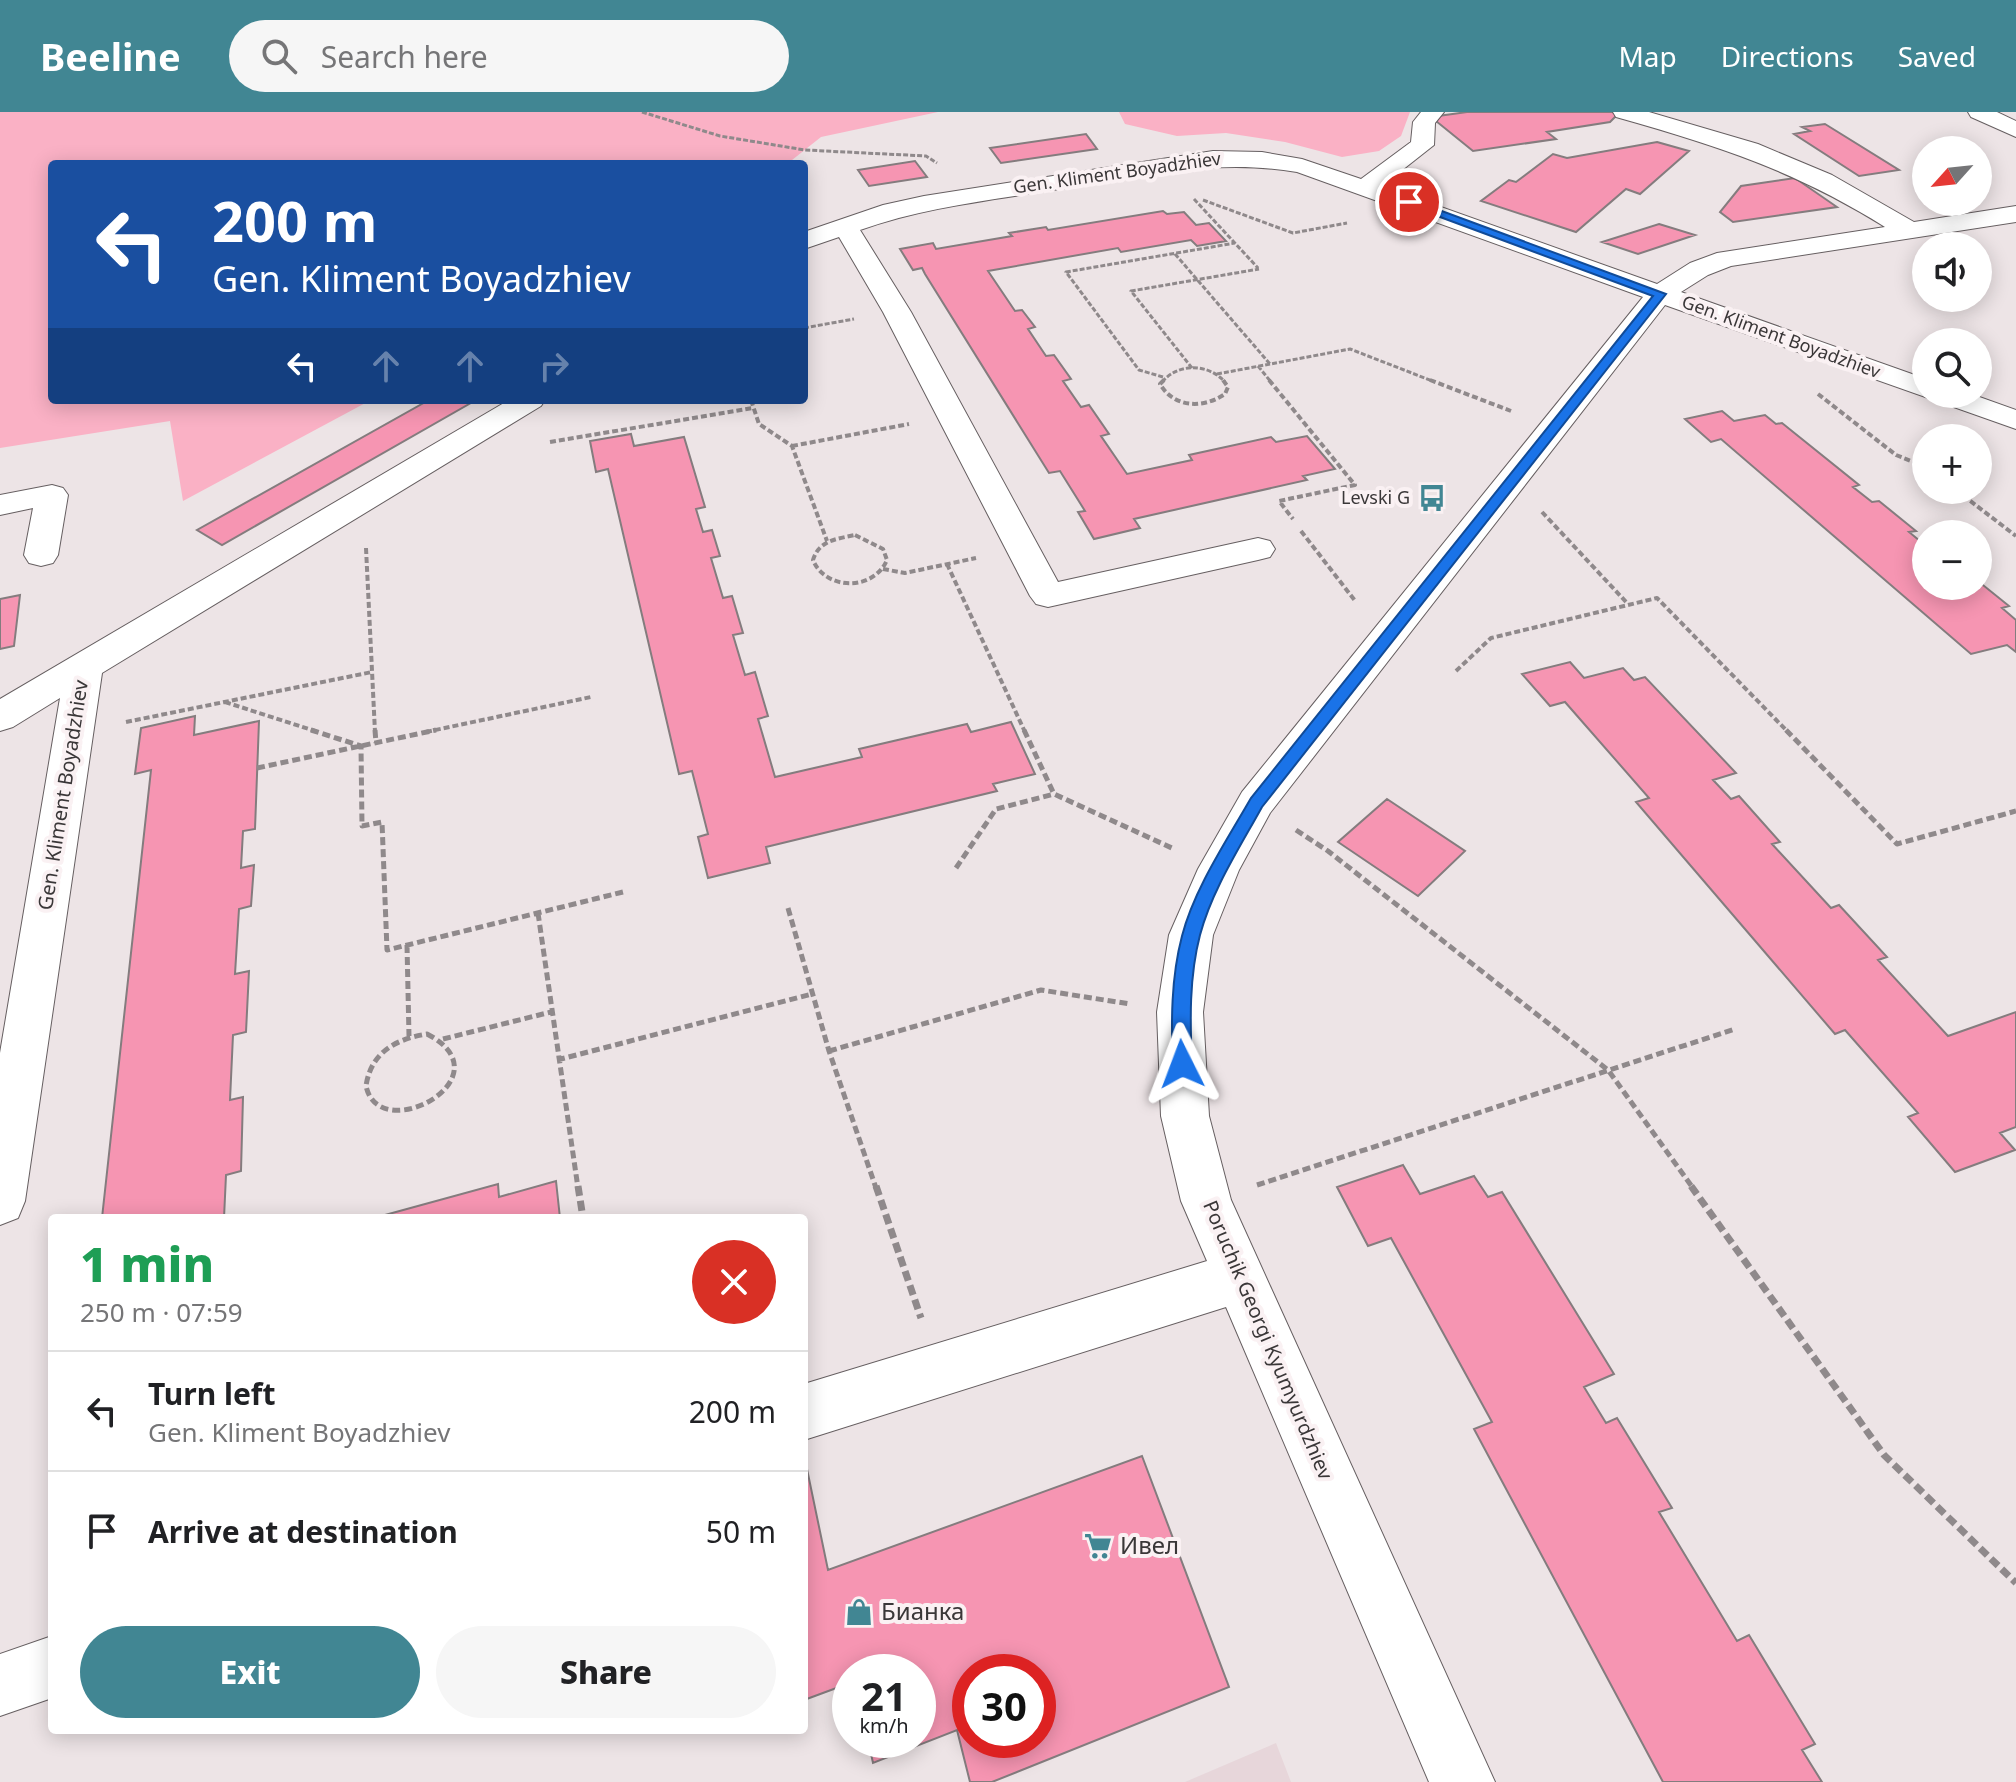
<!DOCTYPE html>
<meta charset="utf-8">
<style>
body{margin:0;font-family:"Noto Sans",sans-serif;background:#f6f6f6;color:#202124;height:100vh;display:flex;flex-direction:column;font-size:30px;white-space:nowrap}
*{box-sizing:border-box;margin:0}
p{font-size:26px;color:#757577}
.icon{flex:none;width:44px;height:44px;fill:none;stroke:currentColor;stroke-width:2;stroke-linecap:round;stroke-linejoin:round}
.map{position:relative;flex:1;overflow:hidden}
.sheet{position:absolute;left:48px;top:1102px;width:760px;height:520px;display:flex;flex-direction:column;background:#fff;border-radius:8px;box-shadow:0 4px 20px #0003}
.sheet>*{flex:none}
.banner{position:absolute;left:48px;top:48px;width:760px;height:244px;border-radius:8px;box-shadow:0 4px 20px #0003;background:#1a4fa0;color:#fff;overflow:hidden}
.needle{width:52px;rotate:243deg}
.buttons{position:absolute;left:1912px;top:24px;display:grid;gap:16px}
.buttons a{display:grid;place-items:center;width:80px;height:80px;border-radius:50%;background:#fff;box-shadow:0 4px 20px #0003;font-size:40px}
.speed{position:absolute;left:832px;top:1542px;display:flex;gap:16px;font-size:40px;font-weight:700;text-align:center}
.speed>*{display:grid;place-content:center;width:104px;height:104px;border-radius:50%;background:#fff;box-shadow:0 4px 20px #0003;line-height:1}
.speed small{font-size:20px;font-weight:400}
.speed .limit{border:12px solid #d22;background:#fff;color:#111}
.pin{position:absolute;display:grid;place-items:center;width:68px;height:68px;color:#fff;margin:-34px;border:4px solid #fff;border-radius:50%;box-shadow:0 2px 8px #0007}
.me{position:absolute;width:88px;margin:-44px;rotate:357deg;stroke-linejoin:round;filter:drop-shadow(0 0 6px #0008)}
.turn{display:flex;align-items:center;gap:28px;height:168px;padding:0 32px;font-size:36px}
.turn .icon{width:104px;height:104px;stroke-width:2.5}
.turn b{display:block;font-size:56px;line-height:68px}
.lanes{display:flex;align-items:center;height:76px;padding:0 32px;background:#0003;justify-content:center;gap:40px;direction:ltr}
.lanes .off{opacity:.35}
.round{display:grid;place-items:center;flex:none;width:84px;height:84px;border-radius:42px;background:#f6f6f6}
.summary{display:flex;align-items:center;justify-content:space-between;height:136px;padding:0 32px}
h1{font-size:48px;font-weight:800;line-height:60px;color:#1e9e55}
.primary-button{display:flex;gap:16px;margin-top:auto;padding:16px 32px}
.primary-button a{flex:1;height:92px;border-radius:48px;background:#418693;color:#fff;font-size:32px;font-weight:800;line-height:92px;text-align:center}
.primary-button a+a{background:#f6f6f6;color:#202124}
ul{padding:0;list-style:none}
li{display:flex;align-items:center;gap:24px;height:120px;padding:0 32px;border-top:2px solid #e0e0e0}
li div{flex:1}
li b{display:block;font-size:30px}
li em{font-style:normal}
header{display:flex;align-items:center;gap:48px;box-sizing:border-box;height:112px;padding:0 40px;background:#418693;color:#fff}
header strong{font-size:38px}
nav{display:flex;gap:44px;margin-inline-start:auto;font-size:28px}
.search{width:560px;height:72px;background:#f6f6f6;display:flex;align-items:center;gap:20px;box-sizing:border-box;padding:0 28px;border-radius:44px;color:#757577;font-size:30px}
.map>svg:first-child{display:block}
</style>
<header>
<strong>Beeline</strong>
<div class="search"><svg class="icon" aria-label="search" viewBox="0 0 24 24"><circle cx="10" cy="10" r="6"/><path d="M15 15l6 6"/></svg>Search here</div>
<nav><a>Map</a><a>Directions</a><a>Saved</a></nav>
</header>
<div class="map">
<svg width="2016" height="1670" viewBox="0 0 2016 1670">
<rect width="100%" height="100%" fill="#ede4e6"/>
<path fill="#e7d6da" d="M1276 1631 1291 1670H1185Z"/>
<path fill="#fab1c5" d="M0 0H938L821 25 787 52H52V288H371L183 389 170 309 0 336Z
M1119 0H1410L1401 24 1379 39 1342 45 1285 30 1226 21 1177 24 1125 12Z"/>
<path fill="#f695b2" stroke="#847c7e" stroke-width="2" fill-rule="evenodd" d="M1467 0H1612L1618 2 1610 10 1547 20 1556 27 1473 39 1431 5Z
M1825 12 1899 58 1859 64 1794 22 1810 19 1802 15Z
M1086 22 1097 37 1001 51 990 36Z
M1657 30 1689 39 1640 82 1626 77 1576 120 1481 89 1509 68 1516 70 1553 42 1567 46Z
M915 49 927 65 869 74 858 58Z
M1795 66 1837 95 1733 110 1720 100 1741 74Z
M1163 99 1167 102 1184 100 1196 113 1209 111 1226 129 1197 134 1191 128 1121 140 1118 136 988 159 1015 199 1022 198 1035 215 1028 217 1046 244 1054 243 1071 267 1063 269 1081 295 1089 293 1109 322 1101 324 1127 362 1192 348 1189 343 1271 325 1276 330 1307 324 1335 357 1303 364 1307 368 1134 407 1140 416 1094 427 1078 400 1085 399 1060 359 1049 361 925 162 922 156 913 158 900 137 933 131 936 137 1012 124 1009 121 1046 115 1048 118Z
M1659 112 1695 123 1638 142 1602 130Z
M429 288H476L222 433 197 418Z
M1722 299 1734 309 1765 303 1776 312 1782 311 1859 373 1853 375 1872 390 1879 389 1916 419 1909 420 1926 434V474H1978V469L2009 494 2002 496 2016 508V540L2007 533 1971 542 1721 327 1711 330 1685 307Z
M631 322 634 334 684 325 705 395 696 397 703 420 712 418 720 444 711 446 723 486 732 484 743 521 733 523 745 563 755 560 768 604 758 607 775 665 862 645 859 637 967 612 971 620 1011 610 1035 662 993 672 997 679 766 735 770 751 708 766 698 725 708 722 692 659 679 662 608 357 596 360 590 329Z
M20 483 14 534 0 537V487Z
M1570 550 1584 566 1623 556 1634 568 1645 565 1736 661 1713 668 1731 687 1739 684 1780 730 1772 732 1831 796 1839 793 1887 845 1878 848 1948 924 2016 900V1015L2000 1021 2015 1038 1955 1060 1908 1005 1918 1001 1845 918 1835 922 1636 690 1649 686 1565 590 1550 594 1522 562Z
M195 604 194 623 259 609 255 717 243 719 241 756 254 753 251 794 239 797 235 862 249 859 246 920 233 923 230 988 243 985 241 1059 226 1063 224 1106H102L151 658 135 662 141 616Z
M1387 687 1465 739 1418 784 1338 730Z
M1403 1053 1420 1082 1474 1064 1488 1085 1502 1080 1614 1262 1584 1275 1606 1311 1617 1306 1672 1396 1659 1400 1737 1529 1749 1523 1815 1632 1802 1638 1822 1670H1663L1474 1317 1492 1310 1391 1126 1368 1134 1337 1075Z
M556 1069 560 1106H374L498 1072 499 1085Z
M1142 1344 1229 1575 992 1670H970L957 1618 873 1651 868 1628H918V1560H850V1571L804 1588V1358L807 1357 828 1458ZM970 1560H1038V1628H970Z"/>
<g fill="none" stroke-linecap="round" stroke-linejoin="round">
<g stroke="#665f61" stroke-width="2">
<path id="minor" d="M1421 0H1444L1435 11 1434 33 1382 74 1657 172 1690 151 1717 141 1885 115C1796 59 1716 33 1616 5L1613 0H1649L1758 32 1832 63 1914 110 2016 94V110L1731 154 1708 163 1681 180 1926 267V282H1971L2016 298V317L1665 193 1270 701 1239 758 1213 823 1203 900 1209 1004 1231 1088 1495 1670H1429L1226 1195 804 1328V1272L1207 1149 1181 1089 1161 1004 1157 900 1169 823 1198 757 1242 680 1643 185 1297 60C1215 46 1140 65 1059 77 992 88 924 95 860 118L911 200 1058 470 1258 426 1270 429 1275 437 1270 445 1258 448 1048 495 1036 492 1030 484 883 200 839 125 804 137V120L883 93 924 84 1213 39 1262 40 1302 47 1361 67 1411 30 1413 10Z
M1968 0H1997L2016 9V25L1971 5Z
M509 288H545L541 294 102 561 25 1089 18 1106 0 1113V941L60 586 13 615 0 619V587Z
M52 373 63 376 68 383 58 443 53 451 41 454 29 451 24 443 33 396 0 403V383Z
M52 1524V1586L0 1604V1542Z"/>
</g>
<path stroke="#8f898b" stroke-width="3" stroke-dasharray="5 2" stroke-linecap="butt" d="M642 0 720 24 805 38 926 44 937 51
M1194 87 1258 156
M1203 88 1293 121 1347 111
M1175 142 1270 252
M804 216 854 207
M1258 254 1271 270
M1192 256 1131 179 1259 157
M1217 262 1350 237 1435 270
M1163 265 1139 258 1066 160 1235 131
M1162 270C1178 251 1208 251 1225 270"/>
<path stroke="#8f898b" stroke-width="4" stroke-dasharray="6 3" stroke-linecap="butt" d="M1164 268 1160 272C1174 296 1203 297 1225 282L1228 275 1223 268
M1269 268 1355 373 1279 389 1293 407
M1430 268 1511 299
M1818 282 1896 343 1926 355
M751 288 759 312 792 334 827 429
M550 330 753 296
M792 334 909 312
M1956 378 2016 424
M1542 400 1628 492
M1301 419 1356 490
M855 423 883 437 887 448C873 480 825 478 813 448 819 428 837 427 855 423Z
M366 436 375 620
M947 452 1025 620
M883 457 905 461 976 446
M1456 559 1491 526 1657 486 1788 620
M225 590 318 620
M126 610 372 560
M426 620 591 585"/>
<path stroke="#8f898b" stroke-width="5" stroke-dasharray="8 4" stroke-linecap="butt" d="M311 618 361 634 362 714 382 710 387 838 623 780
M375 618 376 631
M1024 618 1054 682 1174 737
M1786 618 1897 732 2016 699
M257 656 436 618
M1296 718 1328 739 1608 958 1693 1076
M956 756 996 697 1054 682
M788 796 829 939 876 1076
M538 801 578 1076
M407 833 409 924
M427 922C510 965 379 1036 366 974 371 940 396 927 427 922Z
M443 927 551 900
M829 939 1041 878 1130 892
M557 948 812 882
M1257 1073 1735 917"/>
<path stroke="#8f898b" stroke-width="7" stroke-dasharray="10 5" stroke-linecap="butt" d="M578 1074 583 1106
M876 1074 921 1206
M1691 1074 1884 1343 2016 1471"/>
<use href="#minor" fill="#fff" fill-rule="evenodd"/>
</g>
<path fill="#1a73e8" stroke="#114b97" stroke-width="2" d="M1405 88H1412L1666 182 1262 695C1240 735 1212 778 1200 823 1189 865 1190 910 1192 952L1189 958 1182 961 1176 958 1173 952C1171 910 1171 866 1182 824 1194 777 1227 728 1251 686L1653 184 1405 92Z"/>
<defs>
<g id="bus-bare" transform="scale(2.16)"><path d="M-5-6H5V4H4V6H2V4H-2V6H-4V4H-5ZM-3.5-4V0h7V-4ZM-3.5 1.2v1.5H-2V1.2ZM2 1.2v1.5H3.5V1.2Z" fill="#418693" stroke="#faf1f3" stroke-width="2.5" paint-order="stroke"/></g>
<g id="supermarket-bare" transform="scale(2.16)"><path d="M-6-5.5h2.5l.6 2H6L4.5 2H-2.5L-4.4-4H-6ZM-1.5 3.2a1.3 1.3 0 1 0 .1 0ZM3 3.2a1.3 1.3 0 1 0 .1 0Z" fill="#418693" stroke="#faf1f3" stroke-width="2.5" paint-order="stroke"/></g>
<g id="shop-bare" transform="scale(2.16)"><path d="M-5-2.5h2.3a2.7 3.5 0 0 1 5.4 0H5L5.5 6h-11ZM-1.5-2.5h3a1.5 2.3 0 0 0-3 0Z" fill="#418693" stroke="#faf1f3" stroke-width="2.5" paint-order="stroke"/></g>
</defs>
<g fill-rule="evenodd">
<use href="#bus-bare" x="1432" y="386"/>
<use href="#supermarket-bare" x="1098" y="1434"/>
<use href="#shop-bare" x="859" y="1500"/>
</g>
<g text-anchor="middle" stroke-width="8" stroke-linejoin="round" paint-order="stroke">
<g font-size="18" fill="#3a3738" stroke="#faf1f3">
<text transform="translate(1117 61) rotate(-8)" y="6">Gen. Kliment Boyadzhiev</text>
<text transform="translate(1781 225) rotate(20)" y="6">Gen. Kliment Boyadzhiev</text>
</g>
<g font-size="18" fill="#3a3738" stroke="#faf1f3" text-anchor="end">
<text x="1410" y="392">Levski G</text>
</g>
<g font-size="20" fill="#3a3738" stroke="#faf1f3">
<text transform="translate(63 683) rotate(-81)" y="7">Gen. Kliment Boyadzhiev</text>
<text transform="translate(1268 1228) rotate(67)" y="7">Poruchik Georgi Kyumyurdzhiev</text>
</g>
<g font-size="24" fill="#3a3738" stroke="#faf1f3" text-anchor="start">
<text x="1120" y="1442">Ивел</text>
<text x="881" y="1508">Бианка</text>
</g>
</g>
</svg>
<div class="buttons">
<a><svg class="needle" viewBox="-14 -14 28 28"><path d="M0-13l5 13h-10z" fill="#e53935"/><path d="M0 13l5-13h-10z" fill="#757577"/></svg></a>
<a><svg class="icon" aria-label="sound" viewBox="0 0 24 24"><path d="M4 9h4l5-4v14l-5-4H4zM17 9q2 3 0 6"/></svg></a>
<a><svg class="icon" aria-label="search" viewBox="0 0 24 24"><circle cx="10" cy="10" r="6"/><path d="M15 15l6 6"/></svg></a>
<a>+</a>
<a>−</a>
</div>
<div class="speed"><div>21<small>km/h</small></div><div class="limit">30</div></div>
<div class="pin" style="left:1409px;top:90px;background:#d93025"><svg class="icon" aria-label="arrive" viewBox="0 0 24 24"><path d="M6 21V4h12l-3 4 3 4H6"/></svg></div>
<svg class="me" style="left:1182px;top:952px" viewBox="-20 -20 40 40"><path d="M0-17L14 15 0 8-14 15z" fill="#1a73e8" stroke="#fff" stroke-width="4"/></svg>
<div class="banner">
<div class="turn"><svg class="icon" aria-label="left" viewBox="0 0 24 24"><path d="M17 20v-9H6M10 6l-5 5 5 5"/></svg><div><b>200 m</b>Gen. Kliment Boyadzhiev</div></div>
<div class="lanes"><svg class="icon" aria-label="left" viewBox="0 0 24 24"><path d="M17 20v-9H6M10 6l-5 5 5 5"/></svg><svg class="icon off" aria-label="ahead" viewBox="0 0 24 24"><path d="M12 20V5M6 11l6-6 6 6"/></svg><svg class="icon off" aria-label="ahead" viewBox="0 0 24 24"><path d="M12 20V5M6 11l6-6 6 6"/></svg><svg class="icon off" aria-label="right" viewBox="0 0 24 24"><path d="M7 20v-9h11M14 6l5 5-5 5"/></svg></div>
</div>
<section class="sheet">
<div class="summary"><div><h1>1 min</h1><p>250 m · 07:59</p></div><a class="round" style="background:#d93025;color:#fff"><svg class="icon" aria-label="close" viewBox="0 0 24 24"><path d="M6 6l12 12M18 6L6 18"/></svg></a></div>
<ul>
<li><svg class="icon" aria-label="left" viewBox="0 0 24 24"><path d="M17 20v-9H6M10 6l-5 5 5 5"/></svg><div><b>Turn left</b><p>Gen. Kliment Boyadzhiev</p></div><em>200 m</em></li>
<li><svg class="icon" aria-label="arrive" viewBox="0 0 24 24"><path d="M6 21V4h12l-3 4 3 4H6"/></svg><div><b>Arrive at destination</b></div><em>50 m</em></li>
</ul>
<div class="primary-button"><a>Exit</a><a>Share</a></div>
</section>
</div>
